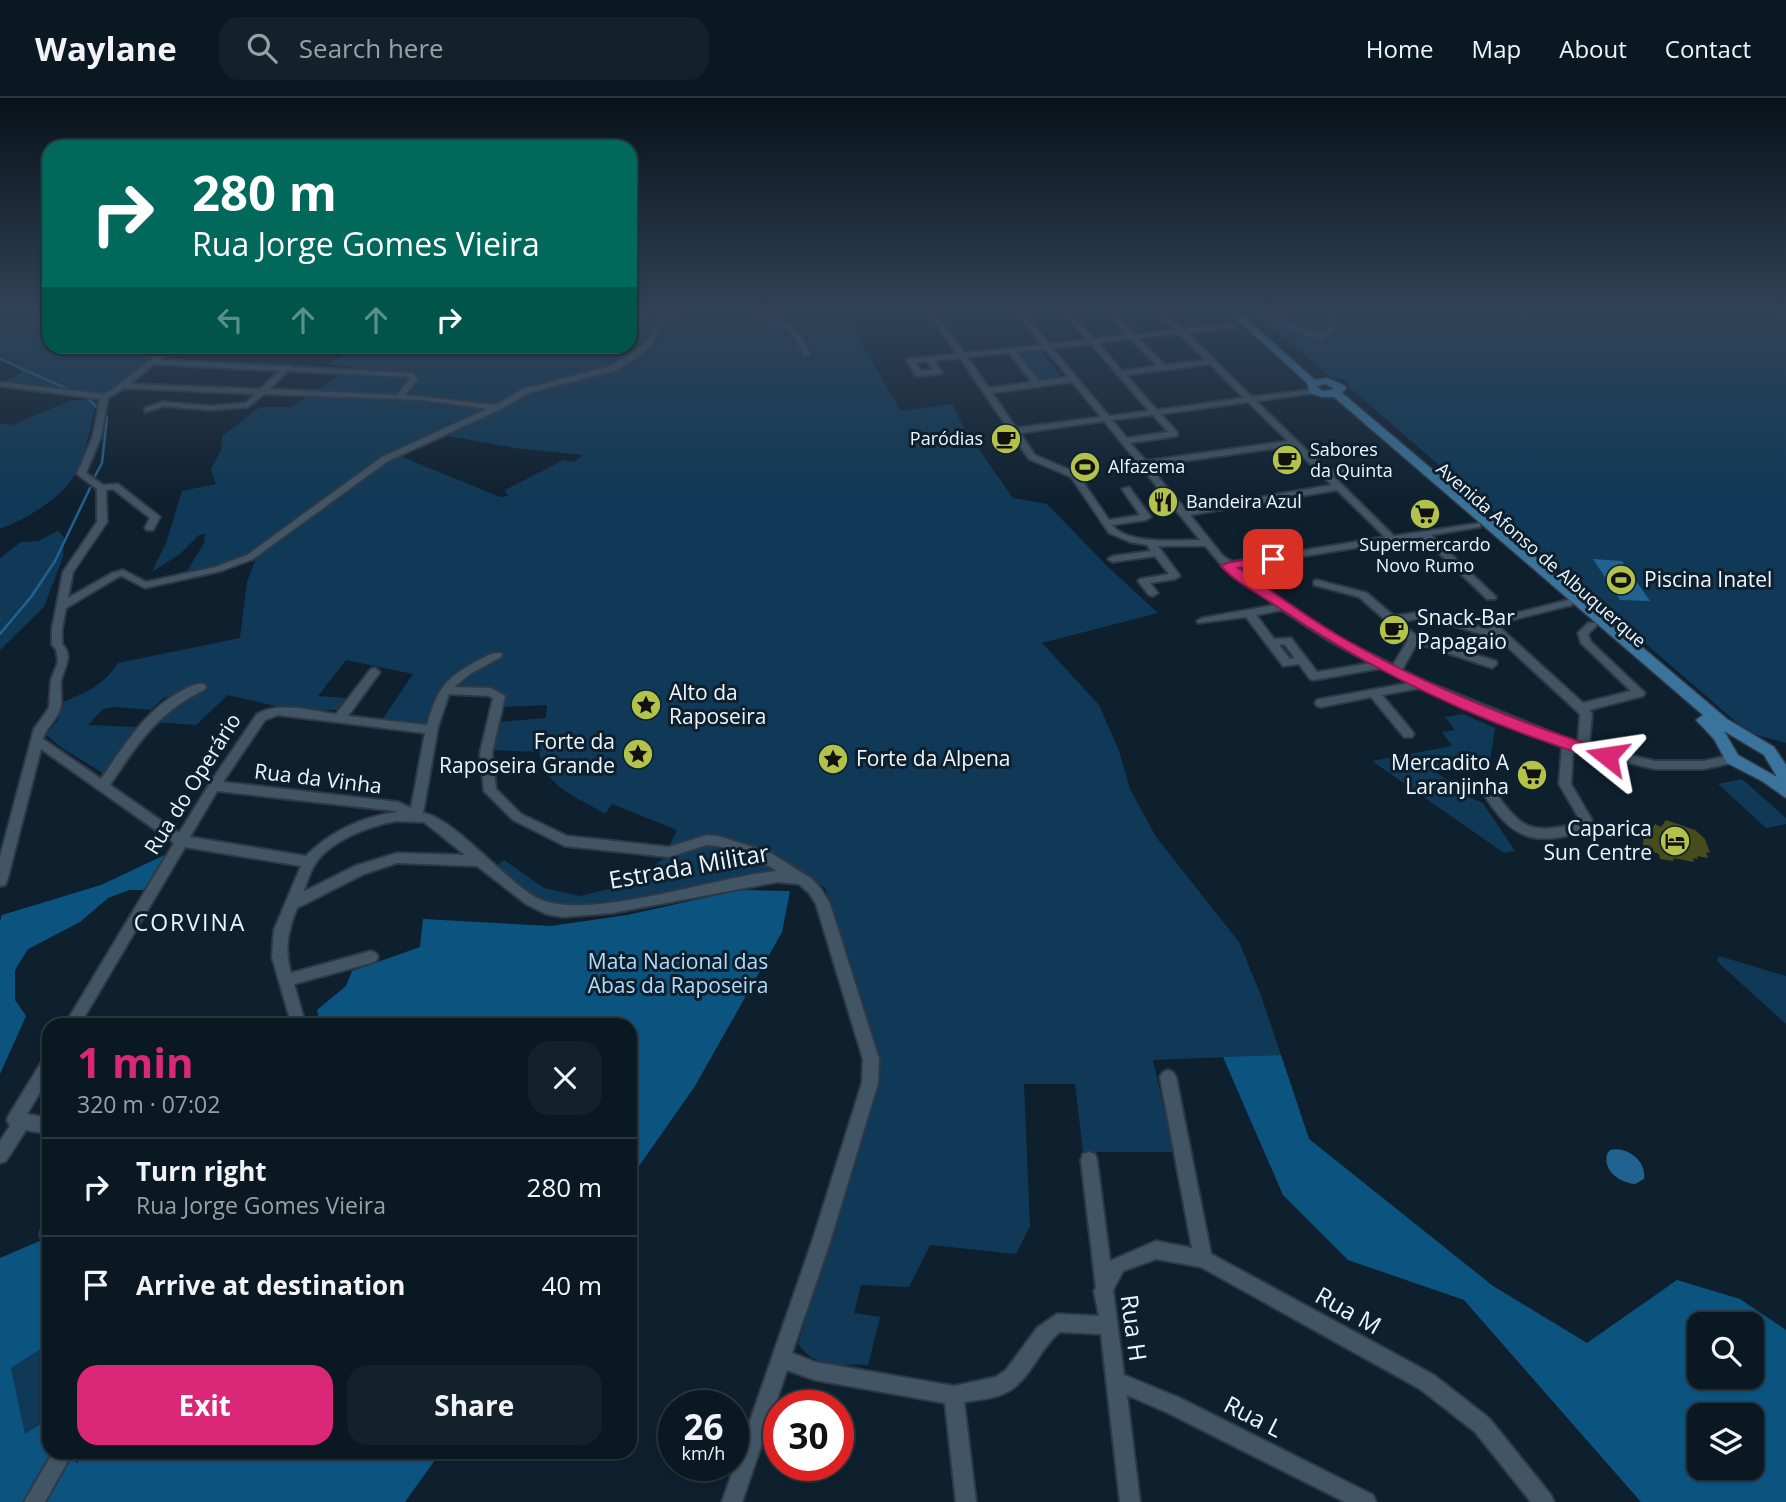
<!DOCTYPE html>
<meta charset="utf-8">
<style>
body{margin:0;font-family:"Open Sans",sans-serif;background:#13212a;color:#f1f3f6;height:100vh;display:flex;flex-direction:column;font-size:26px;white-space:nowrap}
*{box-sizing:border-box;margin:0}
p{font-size:23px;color:#99a0a5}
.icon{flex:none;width:38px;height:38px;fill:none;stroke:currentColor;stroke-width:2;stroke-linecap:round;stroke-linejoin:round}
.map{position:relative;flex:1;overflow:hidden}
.details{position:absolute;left:42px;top:920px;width:595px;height:441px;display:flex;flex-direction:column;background:#0a1822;border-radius:21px;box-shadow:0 2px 5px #0004,0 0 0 2px #2a3740}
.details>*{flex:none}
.banner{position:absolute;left:42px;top:42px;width:595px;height:214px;border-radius:21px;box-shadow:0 2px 5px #0004,0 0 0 2px #2a3740;background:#00695c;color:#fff;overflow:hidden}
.tools{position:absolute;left:1687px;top:1214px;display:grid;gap:14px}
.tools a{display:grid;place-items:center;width:77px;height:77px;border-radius:14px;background:#0a1822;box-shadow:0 2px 5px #0004,0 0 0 2px #2a3740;font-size:35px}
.speed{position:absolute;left:658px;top:1292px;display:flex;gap:14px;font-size:35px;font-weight:700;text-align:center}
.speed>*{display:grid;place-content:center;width:91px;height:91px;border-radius:50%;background:#0a1822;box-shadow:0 2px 5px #0004,0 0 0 2px #2a3740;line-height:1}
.speed small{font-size:18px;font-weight:400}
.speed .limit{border:10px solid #d22;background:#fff;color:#111}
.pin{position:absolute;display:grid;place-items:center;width:60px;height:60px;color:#fff;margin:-30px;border-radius:14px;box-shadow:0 4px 10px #0006}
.me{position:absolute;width:77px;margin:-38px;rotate:285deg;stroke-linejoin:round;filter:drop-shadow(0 0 5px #0008)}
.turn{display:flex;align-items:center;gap:24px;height:147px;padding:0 35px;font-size:32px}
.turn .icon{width:91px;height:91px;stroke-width:2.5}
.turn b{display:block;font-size:49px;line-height:60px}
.lanes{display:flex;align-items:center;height:66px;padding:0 35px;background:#0003;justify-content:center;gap:35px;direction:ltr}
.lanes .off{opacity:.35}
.round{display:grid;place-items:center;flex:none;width:74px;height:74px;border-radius:21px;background:#13212a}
.head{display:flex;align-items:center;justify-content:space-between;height:119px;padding:0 35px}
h1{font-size:42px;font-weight:700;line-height:52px;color:#db2777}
.action{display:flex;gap:14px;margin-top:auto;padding:14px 35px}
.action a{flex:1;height:80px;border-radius:21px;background:#db2777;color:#fff;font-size:28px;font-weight:700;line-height:80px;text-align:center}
.action a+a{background:#13212a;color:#f1f3f6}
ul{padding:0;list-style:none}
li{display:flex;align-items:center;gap:21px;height:98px;padding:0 35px;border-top:2px solid #2a3740}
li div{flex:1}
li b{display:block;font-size:26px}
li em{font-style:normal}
header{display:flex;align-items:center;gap:42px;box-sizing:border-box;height:98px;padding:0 35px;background:#0a1822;border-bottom:2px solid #2a3740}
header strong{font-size:33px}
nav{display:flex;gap:38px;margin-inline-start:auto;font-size:24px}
.search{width:490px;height:63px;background:#13212a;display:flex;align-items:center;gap:18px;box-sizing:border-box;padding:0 24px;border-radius:21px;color:#99a0a5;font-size:26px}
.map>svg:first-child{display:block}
</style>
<header>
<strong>Waylane</strong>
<div class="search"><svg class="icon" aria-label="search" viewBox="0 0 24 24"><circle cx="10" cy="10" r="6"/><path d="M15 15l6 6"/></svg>Search here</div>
<nav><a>Home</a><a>Map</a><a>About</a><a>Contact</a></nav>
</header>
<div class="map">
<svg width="1786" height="1404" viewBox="0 0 1786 1404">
<rect width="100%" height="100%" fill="#0e202e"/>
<path fill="#0f3956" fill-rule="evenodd" d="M0 211H35L49 214V248L167 249 113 291 96 296 4 284 22 274 15 265 0 262Z
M630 211H842L901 313 952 306 964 330 1013 400 1047 406 1108 469 1158 515 1042 545 1099 607 1119 653 1130 691 1156 739 1239 844 1260 895 1281 957 1153 962 1174 1054H1083L1075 986H1024L1030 1128 1016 1156 930 1147 909 1189 861 1187 854 1215 880 1219 868 1267C838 1266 818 1272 798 1246L861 1038 879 965 825 790 785 766 717 737 698 739 668 750 677 732 612 706 605 716C574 697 547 691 539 654L492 652 498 624 546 620 547 607 502 609 504 599 490 590 458 588 461 583 502 558 494 555 445 586 429 626 382 622 413 576 346 562 318 598 346 600 337 612 296 613 228 597 196 627 153 624 175 603 206 592 203 585 162 601 151 612 117 609 103 611 88 627 137 629 106 677 62 650 46 637 58 622 63 604C87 594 104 587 118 565L240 540 247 484 257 458 251 455 230 465 184 478 204 445 205 436 199 437 180 456 152 474 166 445 182 393 216 386 211 371 221 352 222 338 260 309H291L352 269 326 267 343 258 345 250 328 249 630 248ZM448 338 515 350 583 357 574 364 564 362 505 392 508 398 500 399 400 358Z
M1250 211H1786V645L1753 636 1743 630 1350 290C1350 280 1338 280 1330 279Z
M1040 252 1062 280 1037 283 1016 255Z
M72 302 99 303V306L96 307C90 329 87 355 75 376 60 402 27 420 0 431V325L12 327Z
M58 433 64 439 63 459 44 509 0 552V460L21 444 38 443Z
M1463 616 1495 630 1490 663 1451 667 1453 671 1435 674 1468 695V699L1483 705 1515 753 1504 755 1372 663 1452 648 1442 634 1455 632 1445 619Z
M1742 681 1786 720V726L1766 730 1718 686Z
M711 747 754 759 779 773C729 781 579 822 539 801 524 793 510 779 496 768L504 762 544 790 580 798 630 786 664 760Z
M1719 858 1786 878V926L1721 867 1717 862Z
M49 1246V1321L25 1337 11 1270Z"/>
<path fill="#0c5480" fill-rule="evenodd" d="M169 755 147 792H129L108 800 80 824 28 851 15 872V902L26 918 0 976V823L2 817 101 787Z
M740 792 790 793 782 834 695 988 630 1081V928L320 927 317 912 346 888 352 873 420 849 423 821 551 828 627 817Z
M1281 957 1309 1041 1493 1188 1587 1245 1677 1182 1740 1201 1786 1232V1404H1641L1464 1202 1348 1162 1283 1097 1223 959ZM1699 1227H1752V1279H1699ZM1699 1318H1752V1370H1699Z
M42 1142 49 1149V1246L11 1270 25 1336 49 1321V1354L71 1355 77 1365 84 1354 440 1355 405 1404H0V1160Z"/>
<path fill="#206390" d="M1593 461 1622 463 1650 503 1620 502Z
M1610 1052C1627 1048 1647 1063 1644 1081L1635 1086C1619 1084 1603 1073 1607 1056Z"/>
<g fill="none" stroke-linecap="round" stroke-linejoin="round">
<path stroke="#206390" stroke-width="2.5" d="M0 261 72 293
M87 300 107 319 102 365 95 378
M0 536 31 499 55 463 90 390"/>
</g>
<path fill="#474d1a" d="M1666 722 1695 732 1705 741 1710 755 1706 754 1708 760 1697 758 1698 761 1693 760 1694 764 1673 760 1674 763 1660 761 1659 756 1648 752 1643 746 1644 734 1649 737 1655 726 1661 729Z"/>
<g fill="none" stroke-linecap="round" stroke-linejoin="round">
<g stroke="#2f3844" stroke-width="4">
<path id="minor" d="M678 211H686L667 219 650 250 617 272 529 295 499 312 388 363 253 461 221 473 145 490 122 478 118 479 66 510 62 531V546C74 558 64 569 61 583 60 592 63 603 60 611 57 622 46 629 43 641L101 681C124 648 146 611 183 592 190 589 196 585 204 586L206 589 204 592C158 614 137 646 110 687L179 735 210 685 257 616C280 603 311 613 336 616L371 571 375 570 380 574 348 618 427 627C438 589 445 580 481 561 488 558 493 554 501 555L502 557 501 559 470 576 454 589 491 590 505 598 492 655 496 691 521 716 567 738 669 749 707 737 718 738 769 754 812 781 821 791 830 806 879 961 878 985 830 1144 792 1255 815 1264 954 1288 996 1279 1006 1272 1037 1230 1057 1216 1099 1218 1094 1193 1096 1190 1081 1062 1083 1056 1089 1054 1095 1056 1097 1062 1110 1163 1156 1143 1192 1150 1160 979 1163 974 1168 972 1173 974 1176 979 1211 1156 1434 1277 1489 1320 1551 1397 1554 1404H1531L1475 1334 1420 1291 1201 1169 1156 1161 1123 1173 1113 1192 1124 1277 1180 1300 1373 1397 1376 1404H1345L1166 1314 1127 1297 1140 1404H1120L1101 1236 1060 1234C1038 1251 1030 1285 1003 1296 991 1301 977 1302 964 1304L976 1404H956L945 1305 815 1282 787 1272 742 1404H722L812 1144 862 985 863 961 816 806 809 795 799 786 777 784 612 815 562 819 546 816 526 806 477 768 397 765 364 776 297 810C288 832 284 851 291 875L371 853 376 855 378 859 376 863 371 865 294 886 306 928H292L272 859 274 832 301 768 185 749 79 928H64L174 745 41 651 7 783 5 787 0 788V759L34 631 49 610 51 582 58 564 56 551 52 547V531L63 474 97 424V391L77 376 93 338 100 301 0 288V284L103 296 113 291 168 248H176L160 262 284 268 288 267 292 269 412 275 418 281 405 297 495 307 523 291 611 268 644 247 662 217ZM154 266 280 273 260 291 130 286ZM288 273 409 279 410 281 397 297 269 291ZM124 290 255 296 246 305 209 308 163 304 145 310V314L164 308 209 312 248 309 264 296 423 302 487 311 382 359 247 457 215 469 146 484 123 472 112 475 68 500 73 474 107 424 106 392 113 391 150 420 145 430 147 432H153L160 419 118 386 103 387 86 375 101 338 108 300ZM449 596 489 598 493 600 480 655 484 693 513 722 565 748 669 759 707 747 718 748 759 762 777 773C719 778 586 825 537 800 504 782 454 720 423 715L438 629ZM278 617 425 635 411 710 398 704 223 684 265 622ZM217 693 396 713 397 714C362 719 331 733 306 758L190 739ZM396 723 424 724 465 757 397 755 355 768 303 794C307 786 309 776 314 768 328 743 369 728 396 723Z
M745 211C753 211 759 214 768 217 792 225 798 232 810 255L809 257H803L796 242 785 229Z
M927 211H933L964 255 1042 247 1014 211H1020L1049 246 1087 242 1061 211H1067L1094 241 1127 237 1103 211H1109L1135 237 1175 232 1155 211H1162L1183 231 1236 226V230H1233L1187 235 1252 299 1317 291V295H1314L1256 303 1328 373 1365 369 1371 376 1370 378H1364L1360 374 1333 378 1394 438 1480 425V429L1431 437 1496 499 1495 501H1487L1422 439 1238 469 1288 507 1339 540 1393 567 1408 542 1359 499 1314 487V483L1317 482 1367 495 1394 518 1427 513 1490 532 1483 525 1484 523 1568 502 1572 503V507L1496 526 1583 605 1631 593 1581 545 1578 535 1588 525H1596L1597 527 1588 536 1591 544 1645 595 1643 598 1589 612 1592 615 1589 648 1655 663H1704L1732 657 1738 661 1736 664 1704 671H1655L1573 652 1571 686 1592 722 1585 733C1534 749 1511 741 1483 695L1485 692H1493C1523 731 1527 736 1577 726L1580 722 1559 686 1562 649 1420 590 1382 597 1412 633 1414 636 1412 639H1404L1371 599 1321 609 1317 608 1315 605 1317 602 1321 601 1409 585 1382 570 1314 582 1310 581 1299 566 1283 568 1246 519 1198 525 1197 523 1202 520 1275 507 1228 471 1224 470 1205 448H1158L1180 478 1175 481 1150 485 1158 495 1153 498 1149 497 1138 483 1140 481 1169 476 1155 458 1113 464 1108 461 1113 458 1151 453 1147 447 1130 444 1109 435 1071 379 1029 361 960 260 934 263 942 274 941 276 916 278 907 263 908 261 957 256ZM1179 236 1206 262 1165 267 1138 240ZM1131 241 1157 268 1122 273 1098 245ZM1091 246 1149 313 1109 318 1052 250ZM1045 251 1069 279 1039 283 1016 254ZM1009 255 1032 284 989 290 967 259ZM927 263 933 272 921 273 916 265ZM1210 266 1244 300 1157 312 1126 277ZM1072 284 1101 319 1016 330 992 295ZM1248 304 1288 343 1146 363 1130 345 1177 338V334L1161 316ZM1153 317 1168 334 1127 340 1112 322ZM1104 323 1200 442C1176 442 1128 447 1112 427L1146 422 1151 419 1129 389 1122 391 1140 417 1109 422 1077 375 1035 357 1020 335ZM1292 348 1332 387 1186 412 1149 368ZM1337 392 1385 439 1232 464 1223 458 1190 417ZM1282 512 1331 544 1371 565 1317 574 1291 540 1274 541 1256 517ZM1427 519 1500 542 1580 616 1578 645 1425 583 1402 572 1417 545 1492 570 1497 566 1496 563 1418 539 1400 524ZM1284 546 1295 560 1290 561 1279 547Z
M1261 211H1268L1295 227 1319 237 1331 228V223H1335L1339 229 1320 242 1289 231Z
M49 958V979L27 1016 49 1020V1036L26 1032 6 1063 0 1065V1043L10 1028 7 1022 9 1017 44 960Z
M49 1127V1144H48L42 1142 40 1136 42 1130Z
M53 1354H73L45 1404H24Z"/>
</g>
<g stroke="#2f3844" stroke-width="3">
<path id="major" d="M1226 211H1235L1315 282 1327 280 1345 288 1346 290 1342 295 1727 621 1774 649 1786 667V700L1762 683 1727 665 1714 641 1696 622 1703 617 1334 299H1322L1310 295 1307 285ZM1326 286 1335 291 1323 293 1316 288ZM1724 633 1764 657 1777 679 1738 657Z"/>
</g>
<use href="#minor" fill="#415565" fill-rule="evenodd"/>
<use href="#major" fill="#3a749c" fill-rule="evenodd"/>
</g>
<linearGradient id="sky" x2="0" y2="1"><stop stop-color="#081219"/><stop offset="0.52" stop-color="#304257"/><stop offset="1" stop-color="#304257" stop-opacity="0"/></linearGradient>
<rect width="1786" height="407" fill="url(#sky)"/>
<path fill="#db2777" stroke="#8e194d" stroke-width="2" d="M1273 457 1277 458V463L1238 470C1272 493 1306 519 1341 539 1425 588 1520 625 1612 654L1615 658 1612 662 1607 664C1491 629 1377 577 1278 509 1259 496 1236 485 1221 468L1227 465Z"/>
<defs>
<g id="cafe-disc" transform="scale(1.575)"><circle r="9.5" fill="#b3c24b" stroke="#0e202e"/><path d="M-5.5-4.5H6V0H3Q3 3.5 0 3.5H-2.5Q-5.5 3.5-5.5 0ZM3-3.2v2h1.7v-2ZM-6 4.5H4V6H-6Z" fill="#111"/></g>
<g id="stadium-disc" transform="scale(1.575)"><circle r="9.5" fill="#b3c24b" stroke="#0e202e"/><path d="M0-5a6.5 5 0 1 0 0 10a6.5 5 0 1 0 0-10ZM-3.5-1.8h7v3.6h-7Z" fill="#111"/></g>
<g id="restaurant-disc" transform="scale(1.575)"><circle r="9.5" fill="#b3c24b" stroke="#0e202e"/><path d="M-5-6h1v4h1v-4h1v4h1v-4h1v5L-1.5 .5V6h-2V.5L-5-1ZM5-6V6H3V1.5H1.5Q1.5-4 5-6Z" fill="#111"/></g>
<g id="supermarket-disc" transform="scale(1.575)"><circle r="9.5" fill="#b3c24b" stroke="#0e202e"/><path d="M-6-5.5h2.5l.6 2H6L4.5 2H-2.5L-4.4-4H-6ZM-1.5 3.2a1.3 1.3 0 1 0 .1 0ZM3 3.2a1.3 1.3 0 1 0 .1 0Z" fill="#111"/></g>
<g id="sight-disc" transform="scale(1.575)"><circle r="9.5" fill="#b3c24b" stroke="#0e202e"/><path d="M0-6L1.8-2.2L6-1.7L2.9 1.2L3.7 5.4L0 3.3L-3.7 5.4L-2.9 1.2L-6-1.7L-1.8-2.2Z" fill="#111"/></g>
<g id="hotel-disc" transform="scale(1.575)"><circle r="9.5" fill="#b3c24b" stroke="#0e202e"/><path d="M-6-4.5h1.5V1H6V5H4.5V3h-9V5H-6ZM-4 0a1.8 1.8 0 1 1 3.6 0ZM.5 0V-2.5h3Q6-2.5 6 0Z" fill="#111"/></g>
</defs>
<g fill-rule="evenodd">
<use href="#cafe-disc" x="1006" y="341"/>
<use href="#cafe-disc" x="1287" y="362"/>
<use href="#stadium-disc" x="1085" y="369"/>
<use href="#restaurant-disc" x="1163" y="404"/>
<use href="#supermarket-disc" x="1425" y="416"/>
<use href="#stadium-disc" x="1621" y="482"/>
<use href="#cafe-disc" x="1394" y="532"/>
<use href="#sight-disc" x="646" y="607"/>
<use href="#sight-disc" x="638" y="656"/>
<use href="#sight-disc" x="833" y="661"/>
<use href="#supermarket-disc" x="1532" y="677"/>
<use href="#hotel-disc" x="1675" y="743"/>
</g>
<g text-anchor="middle" stroke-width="6" stroke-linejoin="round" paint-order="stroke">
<g font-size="18" fill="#edf6fe" stroke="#0e202e" text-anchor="start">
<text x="983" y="347" text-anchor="end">Paródias</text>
<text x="1310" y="358">Sabores<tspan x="1310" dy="21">da Quinta</tspan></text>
<text x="1108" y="375">Alfazema</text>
<text x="1186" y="410">Bandeira Azul</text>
<text x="1425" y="453" text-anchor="middle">Supermercardo<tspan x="1425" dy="21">Novo Rumo</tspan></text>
</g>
<g font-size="18" fill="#edf6fe" stroke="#0e202e">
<text transform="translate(1541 457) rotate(41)" y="6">Avenida Afonso de Albuquerque</text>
</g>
<g font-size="21" fill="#edf6fe" stroke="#0e202e" text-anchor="start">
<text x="1644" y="489">Piscina Inatel</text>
<text x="1417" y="527">Snack-Bar<tspan x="1417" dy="24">Papagaio</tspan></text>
<text x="669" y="602">Alto da<tspan x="669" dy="24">Raposeira</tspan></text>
<text x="615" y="651" text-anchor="end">Forte da<tspan x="615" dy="24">Raposeira Grande</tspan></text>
<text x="856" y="668">Forte da Alpena</text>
<text x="1509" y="672" text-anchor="end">Mercadito A<tspan x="1509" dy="24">Laranjinha</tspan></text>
<text x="1652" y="738" text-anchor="end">Caparica<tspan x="1652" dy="24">Sun Centre</tspan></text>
</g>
<g font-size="21" fill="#edf6fe" stroke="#0e202e">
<text transform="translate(318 681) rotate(7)" y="7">Rua da Vinha</text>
<text transform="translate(193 686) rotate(-58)" y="7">Rua do Operário</text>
</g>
<g font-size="21" fill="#b3dbfa" stroke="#0e202e">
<text x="678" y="871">Mata Nacional das<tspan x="678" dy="24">Abas da Raposeira</tspan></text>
</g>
<g font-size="23" letter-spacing="2" fill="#edf6fe" stroke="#0e202e">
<text x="190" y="833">CORVINA</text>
</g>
<g font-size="24" fill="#edf6fe" stroke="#0e202e">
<text transform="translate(689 769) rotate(-10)" y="8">Estrada Militar</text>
<text transform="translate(1348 1213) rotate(29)" y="8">Rua M</text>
<text transform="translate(1133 1230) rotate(82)" y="8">Rua H</text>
<text transform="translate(1253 1319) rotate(27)" y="8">Rua L</text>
</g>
</g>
</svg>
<div class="tools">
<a><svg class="icon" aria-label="search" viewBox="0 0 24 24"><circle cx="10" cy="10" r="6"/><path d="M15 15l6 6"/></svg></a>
<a><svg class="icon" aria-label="layers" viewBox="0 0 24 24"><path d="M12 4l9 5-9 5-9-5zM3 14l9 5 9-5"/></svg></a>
</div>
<div class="speed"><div>26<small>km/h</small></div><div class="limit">30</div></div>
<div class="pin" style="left:1273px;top:461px;background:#d93025"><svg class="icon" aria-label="arrive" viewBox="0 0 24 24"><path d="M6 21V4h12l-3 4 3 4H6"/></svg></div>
<svg class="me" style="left:1607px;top:658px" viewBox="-20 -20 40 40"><path d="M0-17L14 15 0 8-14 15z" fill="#db2777" stroke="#fff" stroke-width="4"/></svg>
<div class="banner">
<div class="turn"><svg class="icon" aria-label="right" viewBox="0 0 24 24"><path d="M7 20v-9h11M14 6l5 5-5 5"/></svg><div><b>280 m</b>Rua Jorge Gomes Vieira</div></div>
<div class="lanes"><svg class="icon off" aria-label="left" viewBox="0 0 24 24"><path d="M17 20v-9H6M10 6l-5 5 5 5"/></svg><svg class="icon off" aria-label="ahead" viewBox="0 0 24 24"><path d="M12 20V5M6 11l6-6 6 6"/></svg><svg class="icon off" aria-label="ahead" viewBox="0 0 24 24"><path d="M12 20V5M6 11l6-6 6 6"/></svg><svg class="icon" aria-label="right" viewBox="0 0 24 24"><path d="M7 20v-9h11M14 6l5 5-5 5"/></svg></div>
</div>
<section class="details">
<div class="head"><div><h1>1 min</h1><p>320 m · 07:02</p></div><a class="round"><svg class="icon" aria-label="close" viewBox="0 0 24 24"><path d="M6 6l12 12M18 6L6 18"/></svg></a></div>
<ul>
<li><svg class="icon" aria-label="right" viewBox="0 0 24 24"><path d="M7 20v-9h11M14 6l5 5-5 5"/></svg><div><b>Turn right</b><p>Rua Jorge Gomes Vieira</p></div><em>280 m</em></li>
<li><svg class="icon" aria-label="arrive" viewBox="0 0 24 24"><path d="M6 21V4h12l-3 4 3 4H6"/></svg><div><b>Arrive at destination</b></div><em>40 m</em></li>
</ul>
<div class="action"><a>Exit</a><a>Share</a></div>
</section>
</div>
